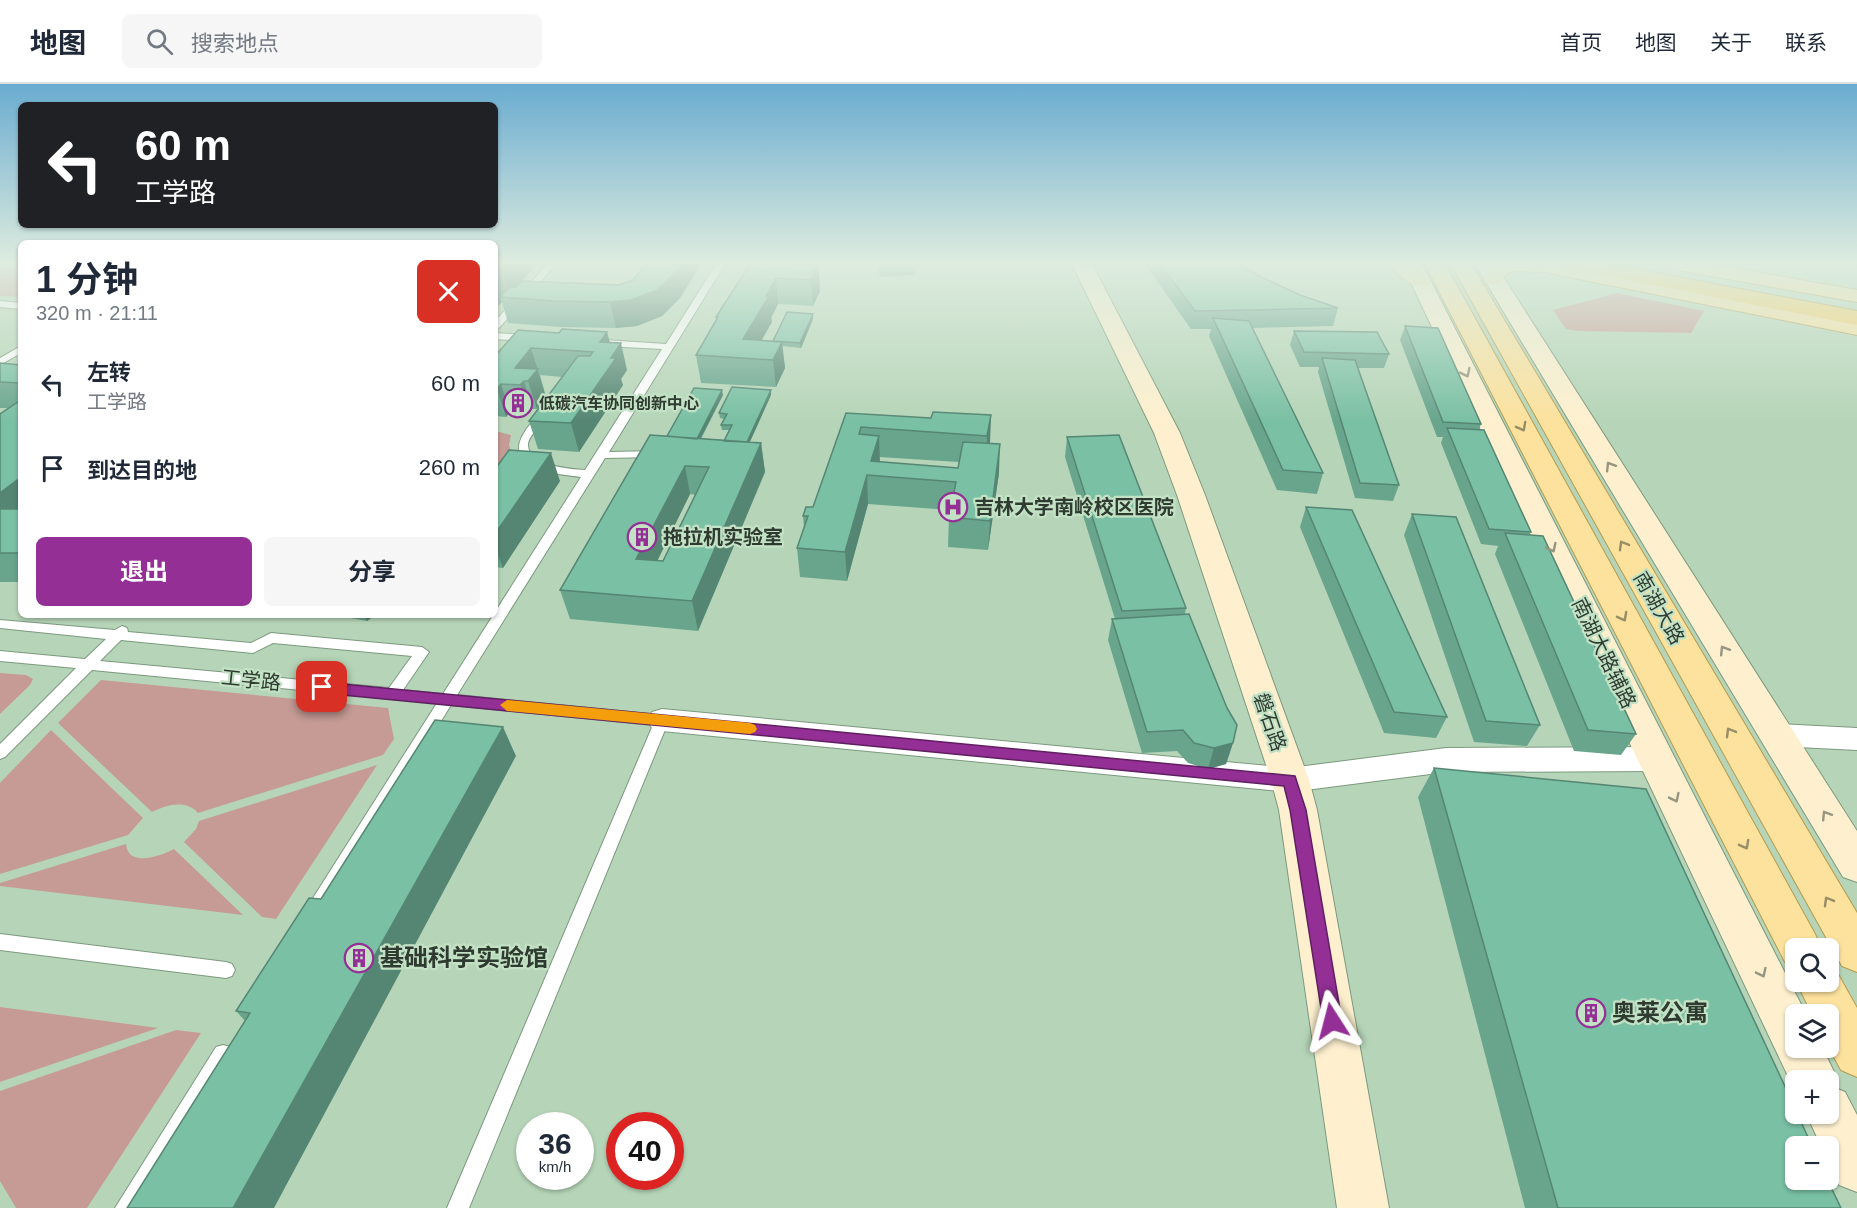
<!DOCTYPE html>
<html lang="zh">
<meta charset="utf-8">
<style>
body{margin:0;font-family:Arial,"Noto Sans SC",sans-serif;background:#f6f6f7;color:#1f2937;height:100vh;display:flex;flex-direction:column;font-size:22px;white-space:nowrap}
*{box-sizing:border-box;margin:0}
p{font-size:20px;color:#747a83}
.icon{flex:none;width:33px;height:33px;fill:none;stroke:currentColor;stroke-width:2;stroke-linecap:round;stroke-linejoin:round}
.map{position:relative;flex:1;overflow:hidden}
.side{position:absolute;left:18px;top:156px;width:480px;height:378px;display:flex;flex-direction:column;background:#fff;border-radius:9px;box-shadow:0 2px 4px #0004}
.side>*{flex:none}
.top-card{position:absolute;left:18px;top:18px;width:480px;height:126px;border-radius:9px;box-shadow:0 2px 4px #0004;background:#202124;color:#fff;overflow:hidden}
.tools{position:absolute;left:1785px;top:854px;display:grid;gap:12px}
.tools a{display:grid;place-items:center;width:54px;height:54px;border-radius:9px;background:#fff;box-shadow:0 2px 4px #0004;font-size:30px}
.speed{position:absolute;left:516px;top:1028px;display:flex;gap:12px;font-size:30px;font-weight:700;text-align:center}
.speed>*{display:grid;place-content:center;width:78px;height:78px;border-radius:50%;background:#fff;box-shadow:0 2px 4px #0004;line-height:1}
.speed small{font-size:15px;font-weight:400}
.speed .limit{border:9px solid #d22;background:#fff;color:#111}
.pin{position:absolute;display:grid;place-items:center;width:51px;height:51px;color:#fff;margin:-26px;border-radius:12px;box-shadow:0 3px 9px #0006}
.me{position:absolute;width:66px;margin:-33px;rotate:351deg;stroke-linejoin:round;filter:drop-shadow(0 0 4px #0008)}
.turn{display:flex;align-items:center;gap:21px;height:126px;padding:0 18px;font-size:27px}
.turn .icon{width:78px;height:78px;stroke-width:2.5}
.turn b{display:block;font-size:42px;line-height:51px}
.round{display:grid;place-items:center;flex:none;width:63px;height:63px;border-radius:9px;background:#f6f6f7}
.head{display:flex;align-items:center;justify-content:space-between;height:102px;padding:0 18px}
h1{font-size:36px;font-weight:700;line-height:45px}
.primary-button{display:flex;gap:12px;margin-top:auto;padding:12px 18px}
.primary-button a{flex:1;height:69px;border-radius:9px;background:#932f95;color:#fff;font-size:24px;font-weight:700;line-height:69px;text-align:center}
.primary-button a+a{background:#f6f6f7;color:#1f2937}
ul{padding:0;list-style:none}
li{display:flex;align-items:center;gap:18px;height:84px;padding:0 18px}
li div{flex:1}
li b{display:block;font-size:22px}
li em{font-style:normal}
header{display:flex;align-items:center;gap:36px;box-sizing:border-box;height:84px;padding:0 30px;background:#fff;border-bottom:2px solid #e0e1e3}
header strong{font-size:28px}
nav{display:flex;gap:33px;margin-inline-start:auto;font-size:21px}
.search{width:420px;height:54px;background:#f6f6f7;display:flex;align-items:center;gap:15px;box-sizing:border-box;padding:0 21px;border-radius:9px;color:#747a83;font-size:22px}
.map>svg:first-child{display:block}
</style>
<header>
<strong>地图</strong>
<div class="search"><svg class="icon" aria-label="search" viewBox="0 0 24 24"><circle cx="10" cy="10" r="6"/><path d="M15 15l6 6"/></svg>搜索地点</div>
<nav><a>首页</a><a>地图</a><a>关于</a><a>联系</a></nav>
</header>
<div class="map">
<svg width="1857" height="1124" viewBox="0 0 1857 1124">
<rect width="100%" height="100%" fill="#b6d5b8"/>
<path fill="#c69b95" d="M0 180H21V213L0 212Z
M1617 209 1704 227 1691 249 1579 247 1566 245 1553 226Z
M495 347 511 351 509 361 512 370 495 425Z
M0 589 26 591 33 595 30 601 0 630Z
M101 596 388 624 394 655 383 671 198 729C186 715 166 721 152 728L58 639Z
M51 646 143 734 128 751 0 790V699Z
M377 681 276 835 262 833 184 758 196 745 199 737Z
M126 760C128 784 161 772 174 765L243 831 0 802V799Z
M0 923 158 944 0 998Z
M176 946 201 949 87 1124H16L0 1097V1007Z"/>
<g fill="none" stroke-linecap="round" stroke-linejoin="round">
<g stroke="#7c997e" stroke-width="2">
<path id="lane" d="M548 180H556L498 245 495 246V237Z
M713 180H725L609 368 656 367 661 370 656 373 605 374 457 611 662 631 667 632 669 636 469 1124H447L653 641 451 621 325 824 319 826 313 824 311 819 313 814 437 619 92 586 5 673 0 675V660L76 584 0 577V567L85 575 106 555 0 544V536L115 546 122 542 127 544 128 548 251 559 271 549 422 563 429 568 403 606 443 610 581 393C547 389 494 383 532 338H540L541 340C537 346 529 352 528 360 527 382 570 385 585 386L662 265 605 262 600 259 605 256 666 260 715 182ZM121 556 253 569 273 559 412 572 389 604 100 577Z
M0 217 21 219V225L0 223Z
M495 249 529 251 534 254 529 257 495 255Z
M21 262V269L0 281V274Z
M0 850 226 878 232 880 235 886 232 892 226 894 0 866Z
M223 961 230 963 233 970 230 977 138 1124H115L216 963Z"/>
</g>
<g stroke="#7c997e" stroke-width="2">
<path id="street" d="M662 625 1290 684 1446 664 1656 663 1667 667 1671 675 1667 683 1656 687 1446 688 1290 708 662 647 652 644 647 636 652 628Z
M1776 640 1857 644V666L1776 662 1766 659 1761 651 1766 643Z"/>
</g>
<g stroke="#7c997e" stroke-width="2">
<path id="secondary" d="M1072 180H1092L1180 349 1205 411 1309 696 1317 726 1389 1124H1337L1279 726 1271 696 1177 411 1154 349Z
M1402 180H1422L1806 930H1796V963H1822L1838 996 1835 1004 1845 1008 1857 1031V1108L1839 1101 1828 1079V1062H1821L1806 1029H1828V996H1796V1009Z
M1475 180H1495L1857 747V798L1843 793Z"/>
</g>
<g stroke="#b49b4e" stroke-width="2">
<path id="primary" d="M1390 180H1412L1431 198 1428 202C1413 206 1398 192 1390 180Z
M1425 180H1445L1815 850 1821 864H1796V882L1785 878Z
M1451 180H1471L1857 829V888L1842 882Z
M1495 180H1564L1857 237V251L1544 188 1514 187 1506 190 1501 199 1494 201 1487 199 1484 195C1486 187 1486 182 1495 180Z
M1667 180H1711L1857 206V218L1677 186 1670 184Z
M1828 881 1834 883 1857 924V993L1841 986 1828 962V930H1812L1796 897H1828Z"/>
</g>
<g stroke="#b49b4e" stroke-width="2">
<path id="highway" d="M1567 180H1608L1857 227V241L1577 186 1570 184Z"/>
</g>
<use href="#lane" fill="#fff" fill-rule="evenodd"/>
<use href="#street" fill="#fff" fill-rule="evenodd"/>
<use href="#secondary" fill="#fef0cf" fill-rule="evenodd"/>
<use href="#primary" fill="#fde29e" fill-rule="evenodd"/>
<use href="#highway" fill="#fcce5e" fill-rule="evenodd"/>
</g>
<path fill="#69a58d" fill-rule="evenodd" d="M495 180H537L516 203 619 201 700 182 680 214 662 232 637 242 616 244 560 243 508 239 502 218 495 225Z
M750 180 818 181 820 207 813 222 778 220 771 234 772 238 761 256 773 257 813 230V235L801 264 782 262 785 284 776 303 701 299 696 271 717 236 716 233Z
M877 180H915V191L880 193Z
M1145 180H1239L1259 192 1300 211 1338 224 1333 242 1252 244 1323 389 1317 410 1277 406 1209 252 1211 245H1191Z
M1405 242 1481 340 1479 346 1531 448 1529 451 1636 650 1621 671 1574 667 1495 470 1498 462 1481 460 1441 359 1443 353H1437L1400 256Z
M1294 247 1389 270 1384 284H1357L1399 401 1393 417 1355 414 1318 288 1319 283H1300L1290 261Z
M607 248 610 259 627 286 621 295 623 301 579 368 538 365 529 337 562 293 540 291 546 313 537 325H532L529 329 510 328 506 333 495 332V272L559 249Z
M0 279 21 281V498H0V330L8 324H0Z
M723 311 701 355 724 356 729 346H722L721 341 724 335 720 334 719 329 771 311 750 358 761 359 765 388 698 547 570 535 560 506ZM690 410 696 411 663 477H657Z
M846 329 931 334 991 331 989 360 999 389 988 466 948 463 949 433 950 426 868 420 847 497 800 493 797 464 804 443 803 432 813 423ZM879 373 926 376 959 378 958 384 880 378Z
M1067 353 1186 524 1185 530 1233 659 1226 680 1208 685 1188 679 1177 667 1142 669 1108 556 1112 535H1115L1065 373Z
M495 385 560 397 503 484 495 483Z
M1306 423 1447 633 1436 654 1384 649 1300 443Z
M1412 430 1540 641 1527 662 1474 658 1404 451Z
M335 531H375L367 537Z
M516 672 245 937 236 927 321 815Z
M1434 684 1841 1124H1525L1418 713Z"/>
<path fill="#558673" d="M507 180H537L509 211 501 185Z
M681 180H699L700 182 680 214 662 232 637 242 616 244 610 218Z
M818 181 820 207 813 222 811 196Z
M500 186 508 212 500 213 502 218 495 225V192Z
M776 194 778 220 771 234 772 238 751 275 743 255Z
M813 230V235L801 264 800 259Z
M607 248 613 271 621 259 627 286 621 295 623 301 579 368 571 339 600 258Z
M782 258 785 284 776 303 773 276Z
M531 264 546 313 537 325 528 297H524L532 325 529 329 515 284Z
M501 300 510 328 506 333 497 305Z
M722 306 723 311 696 363 695 358Z
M771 306V311L746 366 745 361Z
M991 331 990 360 986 380 987 352Z
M879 352 880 380 871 377Z
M761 359 765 388 698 547 692 517Z
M1000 360 999 389 988 466 990 437Z
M551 369 560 397 503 484 495 463V450Z
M685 382 690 410 644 504 636 475Z
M867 391 868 420 847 497 845 468Z
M21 393V425L0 441V409Z
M364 531H375L367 537Z
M503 643 516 672 274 1124H233Z
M1233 659 1226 680 1208 685 1214 664Z"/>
<path fill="#7ac0a4" stroke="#558673" stroke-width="1.5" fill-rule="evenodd" d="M495 180H507L501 185H495Z
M646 180H681L676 188 657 206 631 216 610 218 553 217 500 213 510 203H516L522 197 619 201 633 196Z
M750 180H789L818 181 811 196 776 194 766 212H769L743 255 782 258 773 276 696 271 718 233H716Z
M1160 180H1239L1259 192 1300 211 1338 224 1195 227Z
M495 186H500L495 192Z
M787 228 813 230 800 259 773 257Z
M1213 234 1249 237 1323 389 1283 386Z
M1405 242 1438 244 1481 340 1443 338Z
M562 245 607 248 600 258 621 259 611 274H616L571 339 529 337 578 272H590L593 268 531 264 515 284 538 285 528 297H524L520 301 501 300 497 305H495V272L518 246 559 249Z
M1294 247 1377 248 1389 270 1304 268Z
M1322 274 1355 276 1399 401 1360 399Z
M0 279 21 281V299L0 298Z
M732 303 771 306 747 358 724 357 732 341H721L727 330 719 329Z
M694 304 722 306 697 355 667 352Z
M21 316V393L0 409V330Z
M933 328 991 331 987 352 861 343 859 350 879 352 871 377 958 384 963 358 1000 360 990 437 949 433 956 398 867 391 845 468 797 464 808 432H803L806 423H813L846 329 931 334Z
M1447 344 1484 346 1531 448 1489 445Z
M650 351 761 359 692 517 560 506ZM685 382 709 383 663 477 636 475Z
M1119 351 1186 524 1122 527 1067 353Z
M509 366 551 369 495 450V385Z
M1306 423 1352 426 1447 633 1394 628Z
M0 425H21V469H0Z
M1412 430 1456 433 1540 641 1486 637Z
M1505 449 1543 452 1636 650 1588 646Z
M1189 530 1227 624 1237 641 1233 659 1214 664 1194 659 1183 646 1147 648 1112 535Z
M435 636 503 643 233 1124H127L250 929 236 927 309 814 321 815Z
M1434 684 1646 705 1796 1026V1029H1797L1812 1062H1796V1095H1827L1841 1124H1558Z"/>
<defs><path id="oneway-chevron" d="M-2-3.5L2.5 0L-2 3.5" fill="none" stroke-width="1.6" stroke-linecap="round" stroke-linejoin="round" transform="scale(1.5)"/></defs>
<g stroke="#969680">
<use href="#oneway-chevron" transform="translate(1466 289) rotate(64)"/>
<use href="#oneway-chevron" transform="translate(1610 382) rotate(-122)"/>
<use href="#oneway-chevron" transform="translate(1552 464) rotate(64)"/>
<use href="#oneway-chevron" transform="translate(1724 566) rotate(-122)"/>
<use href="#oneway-chevron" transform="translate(1675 714) rotate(64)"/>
<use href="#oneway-chevron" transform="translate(1826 731) rotate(-122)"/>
<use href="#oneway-chevron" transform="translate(1762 889) rotate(64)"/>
</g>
<g stroke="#968e67">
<use href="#oneway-chevron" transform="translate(1522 343) rotate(62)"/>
<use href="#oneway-chevron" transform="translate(1623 461) rotate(-120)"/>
<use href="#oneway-chevron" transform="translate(1623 533) rotate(62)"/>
<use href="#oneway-chevron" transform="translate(1730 648) rotate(-120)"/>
<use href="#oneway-chevron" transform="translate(1745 761) rotate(62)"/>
<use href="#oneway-chevron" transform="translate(1828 817) rotate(-120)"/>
</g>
<linearGradient id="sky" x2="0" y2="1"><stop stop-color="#6aacd0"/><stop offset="0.53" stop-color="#deecdf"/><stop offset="1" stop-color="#deecdf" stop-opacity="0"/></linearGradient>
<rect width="1857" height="337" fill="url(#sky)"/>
<path fill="#932f95" stroke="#601f61" stroke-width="1.5" d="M322 598 1295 692 1306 726 1342 937 1339 943 1332 946 1326 943 1323 937 1290 726 1284 702 322 609 315 603Z"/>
<path fill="#f59e0b" d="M507 616 750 639 755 641 757 645 755 648 750 650 507 627 500 621Z"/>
<defs>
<g id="building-ring" transform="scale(1.5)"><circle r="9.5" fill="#c3e2c5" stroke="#932f95" stroke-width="1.5"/><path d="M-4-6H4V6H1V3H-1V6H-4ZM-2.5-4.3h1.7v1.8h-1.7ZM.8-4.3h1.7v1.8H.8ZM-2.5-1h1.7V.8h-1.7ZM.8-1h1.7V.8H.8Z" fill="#932f95"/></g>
<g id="hospital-ring" transform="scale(1.5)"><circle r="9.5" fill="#c3e2c5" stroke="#932f95" stroke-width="1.5"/><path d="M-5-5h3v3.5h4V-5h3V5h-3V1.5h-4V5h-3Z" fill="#932f95"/></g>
</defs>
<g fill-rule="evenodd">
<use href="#building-ring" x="518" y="319"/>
<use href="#hospital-ring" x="953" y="423"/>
<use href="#building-ring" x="642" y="453"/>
<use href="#building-ring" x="359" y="874"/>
<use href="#building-ring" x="1591" y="929"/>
</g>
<g text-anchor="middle" stroke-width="4.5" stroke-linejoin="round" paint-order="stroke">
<g font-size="16" font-weight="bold" fill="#2f3b30" stroke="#c3e2c5" text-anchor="start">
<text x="539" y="325">低碳汽车协同创新中心</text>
</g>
<g font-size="20" font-weight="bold" fill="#2f3b30" stroke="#c3e2c5" text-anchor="start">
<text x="974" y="430">吉林大学南岭校区医院</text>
<text x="663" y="460">拖拉机实验室</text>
</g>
<g font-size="20" fill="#2f3b30" stroke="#c3e2c5">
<text transform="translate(1659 524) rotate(60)" y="7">南湖大路</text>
<text transform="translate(1604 569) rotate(64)" y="7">南湖大路辅路</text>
<text transform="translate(251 596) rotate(6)" y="7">工学路</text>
<text transform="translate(1270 638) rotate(71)" y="7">磐石路</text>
</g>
<g font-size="24" font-weight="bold" fill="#2f3b30" stroke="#c3e2c5" text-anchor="start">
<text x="380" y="882">基础科学实验馆</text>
<text x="1612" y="937">奥莱公寓</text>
</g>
</g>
</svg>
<div class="tools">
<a><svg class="icon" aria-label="search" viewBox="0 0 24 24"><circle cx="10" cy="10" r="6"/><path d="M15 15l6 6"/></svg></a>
<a><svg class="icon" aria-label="layers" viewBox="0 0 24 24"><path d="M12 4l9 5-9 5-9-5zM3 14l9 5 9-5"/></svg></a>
<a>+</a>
<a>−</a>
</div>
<div class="speed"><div>36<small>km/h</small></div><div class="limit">40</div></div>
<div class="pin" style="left:322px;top:603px;background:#d93025"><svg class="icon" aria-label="arrive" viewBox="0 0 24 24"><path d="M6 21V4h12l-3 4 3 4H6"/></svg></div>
<svg class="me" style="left:1332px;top:937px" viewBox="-20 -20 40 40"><path d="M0-17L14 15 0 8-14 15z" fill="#932f95" stroke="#fff" stroke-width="4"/></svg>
<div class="top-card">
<div class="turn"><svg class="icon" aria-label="left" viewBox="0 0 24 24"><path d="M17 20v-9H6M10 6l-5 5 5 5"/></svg><div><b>60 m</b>工学路</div></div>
</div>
<section class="side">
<div class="head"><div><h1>1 分钟</h1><p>320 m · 21:11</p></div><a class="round" style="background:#d93025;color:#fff"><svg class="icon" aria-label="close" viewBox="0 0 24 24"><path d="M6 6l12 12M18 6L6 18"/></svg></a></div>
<ul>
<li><svg class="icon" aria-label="left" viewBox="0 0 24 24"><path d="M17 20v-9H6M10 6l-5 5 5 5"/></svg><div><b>左转</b><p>工学路</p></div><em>60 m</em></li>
<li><svg class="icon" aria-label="arrive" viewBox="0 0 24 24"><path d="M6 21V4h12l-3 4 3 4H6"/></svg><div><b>到达目的地</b></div><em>260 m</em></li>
</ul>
<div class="primary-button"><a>退出</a><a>分享</a></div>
</section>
</div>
